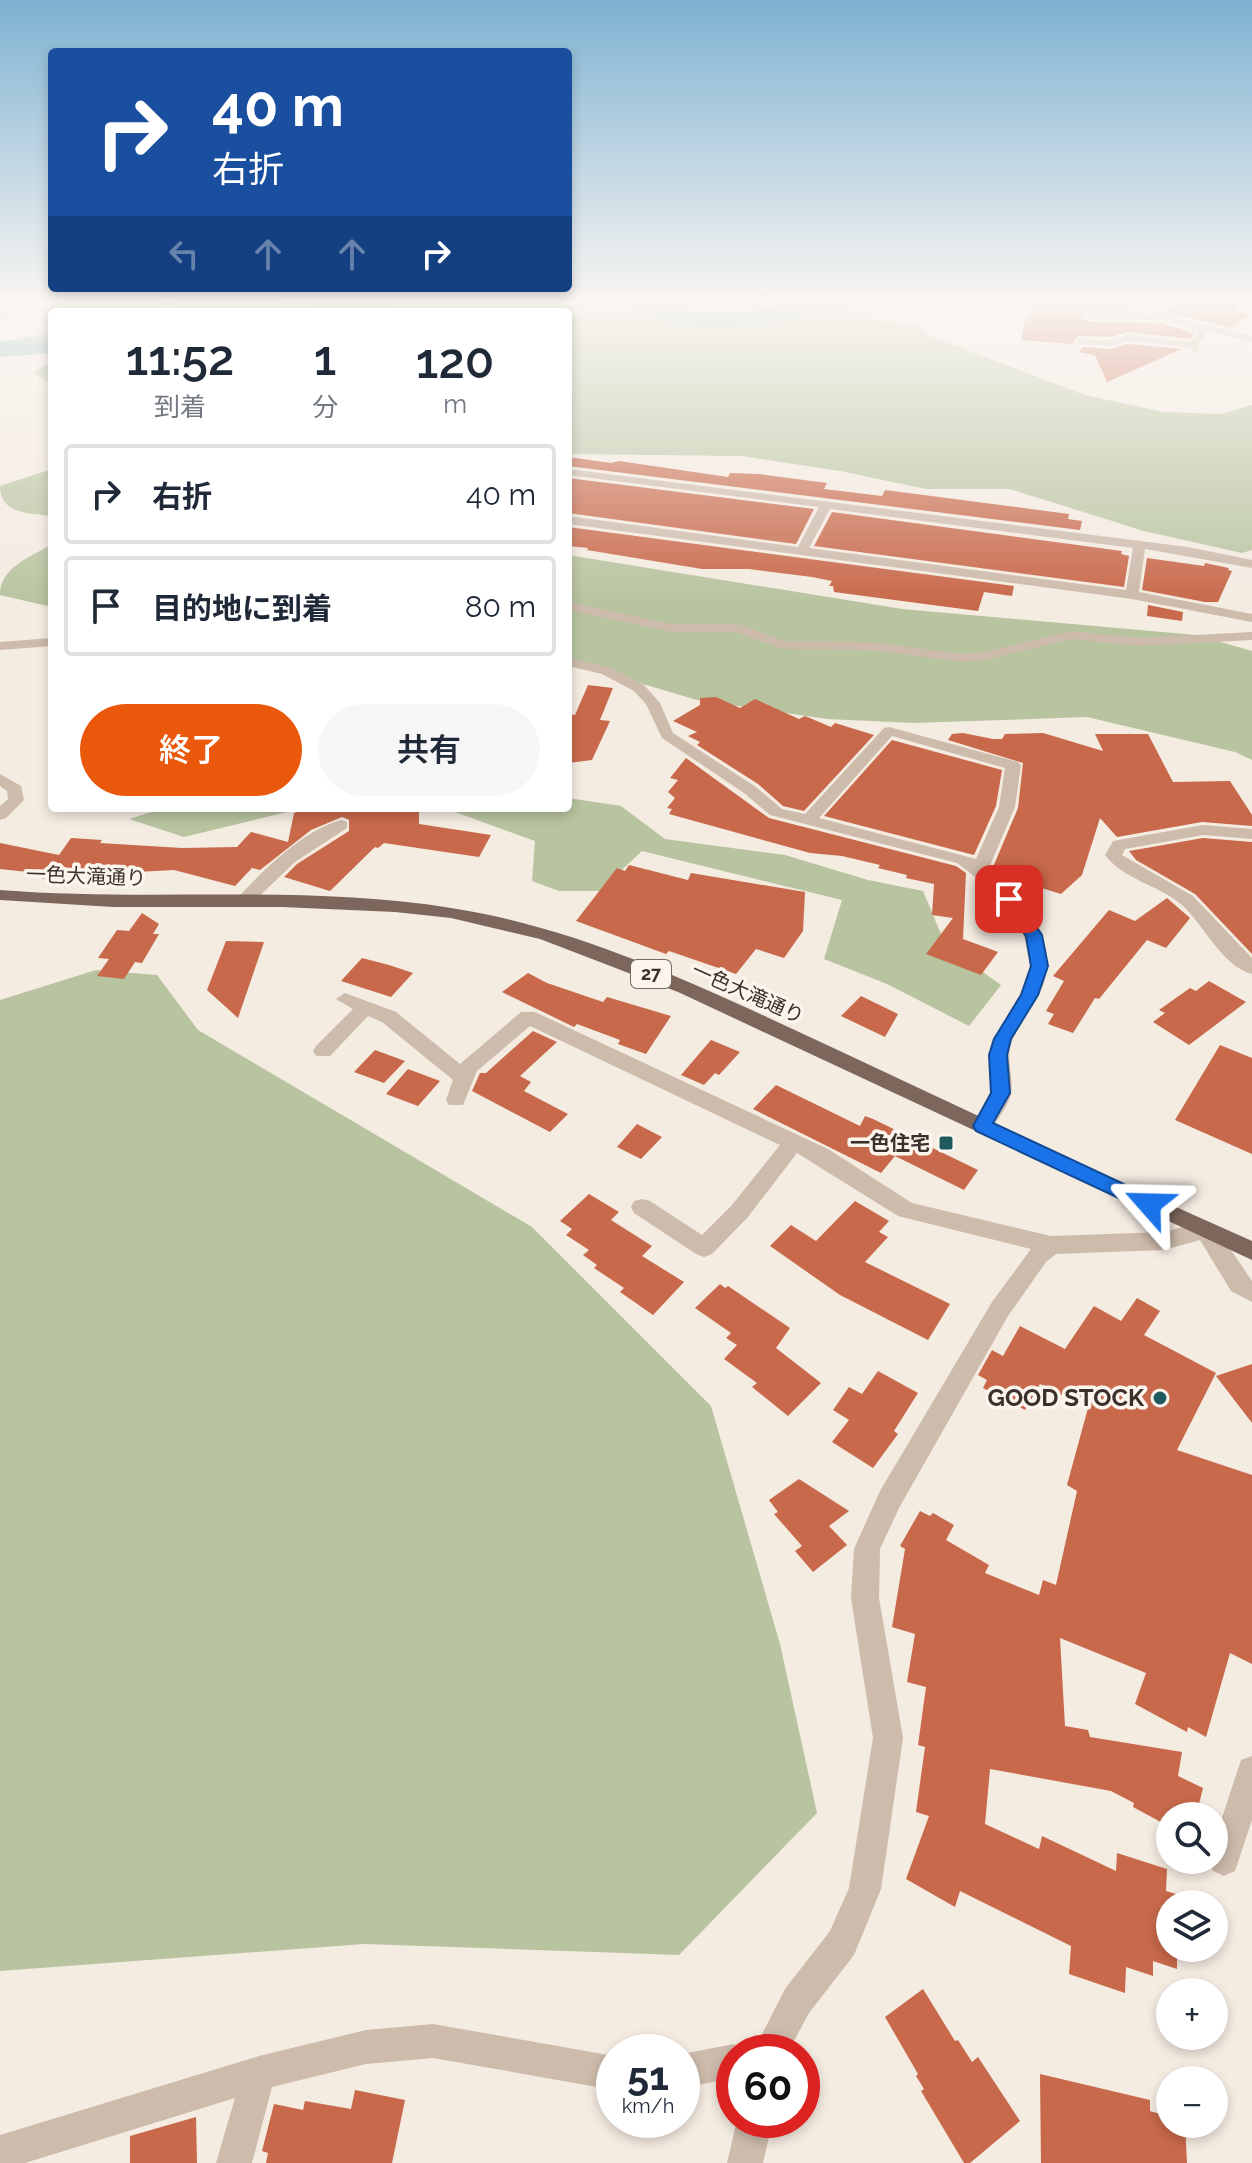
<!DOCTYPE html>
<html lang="ja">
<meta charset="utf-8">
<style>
body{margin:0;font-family:Raleway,"Noto Sans JP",sans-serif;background:#f6f6f7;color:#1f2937;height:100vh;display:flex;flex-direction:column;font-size:30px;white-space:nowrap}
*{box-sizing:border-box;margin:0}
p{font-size:26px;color:#747a83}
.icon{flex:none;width:44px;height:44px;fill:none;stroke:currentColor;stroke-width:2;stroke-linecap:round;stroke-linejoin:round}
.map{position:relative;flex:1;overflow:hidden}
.details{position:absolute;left:48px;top:308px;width:524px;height:504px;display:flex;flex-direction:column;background:#fff;border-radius:8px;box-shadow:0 4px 12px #0003}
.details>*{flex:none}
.guide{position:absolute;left:48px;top:48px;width:524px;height:244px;border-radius:8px;box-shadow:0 4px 12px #0003;background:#1a4fa0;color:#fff;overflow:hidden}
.fabs{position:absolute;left:1156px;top:1802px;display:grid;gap:16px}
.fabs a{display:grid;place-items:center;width:72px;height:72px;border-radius:50%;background:#fff;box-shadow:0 4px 12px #0003;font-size:40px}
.speed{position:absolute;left:596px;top:2034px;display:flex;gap:16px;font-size:40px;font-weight:700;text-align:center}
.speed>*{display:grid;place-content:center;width:104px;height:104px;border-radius:50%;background:#fff;box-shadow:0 4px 12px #0003;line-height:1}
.speed small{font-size:20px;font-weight:400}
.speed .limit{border:12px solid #d22;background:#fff;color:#111}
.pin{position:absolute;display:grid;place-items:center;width:68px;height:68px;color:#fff;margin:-34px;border-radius:16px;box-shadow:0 4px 12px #0006}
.me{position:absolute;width:88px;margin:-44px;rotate:295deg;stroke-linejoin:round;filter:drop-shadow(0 0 6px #0008)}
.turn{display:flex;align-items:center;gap:28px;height:168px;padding:0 32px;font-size:36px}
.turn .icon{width:104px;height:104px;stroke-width:2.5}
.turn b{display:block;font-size:56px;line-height:68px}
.lanes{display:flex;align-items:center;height:76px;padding:0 32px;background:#0003;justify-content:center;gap:40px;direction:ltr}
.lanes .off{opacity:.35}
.eta{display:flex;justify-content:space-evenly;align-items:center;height:136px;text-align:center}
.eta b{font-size:48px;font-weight:600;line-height:56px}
.cta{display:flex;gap:16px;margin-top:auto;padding:16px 32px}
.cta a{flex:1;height:92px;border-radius:48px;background:#ea580c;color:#fff;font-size:32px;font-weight:600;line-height:92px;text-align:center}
.cta a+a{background:#f6f6f7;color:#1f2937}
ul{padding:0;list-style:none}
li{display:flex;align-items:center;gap:24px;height:100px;margin:0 16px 12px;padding:0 16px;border:4px solid #e0e1e3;border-radius:8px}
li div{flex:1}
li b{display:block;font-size:30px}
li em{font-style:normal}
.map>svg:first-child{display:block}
</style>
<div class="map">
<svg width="1252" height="2163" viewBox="0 0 1252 2163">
<rect width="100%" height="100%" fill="#f4ebe1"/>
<path fill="#b8c4a0" d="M317 301H895L866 314 873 320 912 323 933 337 1085 395 1164 412 1220 414 1252 405V550L1242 553 1144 531 1010 489H926L840 471 741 456 568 454V312H274L279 303Z
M52 332V384L33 373 50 362 45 352 22 338Z
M52 469V516C30 513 0 515 0 486Z
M52 544V607L0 595C0 567 31 557 52 544Z
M568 555 902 609 1196 635 1252 651V760L1235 752 1087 717 913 723 827 719 697 700 568 662Z
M568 798 621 806 665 839 785 855 868 880 923 891 946 946 1001 985 969 1026 887 984 824 959 842 900 642 851 599 891H559L532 881 535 841 444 808H568Z
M165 808H303L184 837 129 819Z
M96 970 157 975 198 1030 532 1227 711 1406 780 1644 817 1813 679 1955 364 1944 0 1971V1000Z"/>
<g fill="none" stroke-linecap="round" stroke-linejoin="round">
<path fill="#7fb0b2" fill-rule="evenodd" d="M335 301H399L395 306 359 312H293L296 307Z
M624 301C635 300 650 298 661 301 676 306 685 313 702 313 754 314 804 298 856 301L852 306C803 318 730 336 680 326 661 322 646 311 628 306Z
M52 337V353L0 357V341Z"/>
</g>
<path fill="#c8694b" d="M1028 301H1113L1144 311 1090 310 1084 314V318L1090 322 1161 323 1194 333 1190 339 1128 332 1110 337 1078 336 1072 344 1021 340 1026 315H1035L1040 310 1028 304Z
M1176 301H1241L1233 307 1239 308 1235 311 1250 314 1232 328 1167 312 1166 310Z
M1128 344 1182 349 1107 382 1095 355 1079 352 1083 347 1110 349Z
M568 457 611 463 619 461 728 477 730 473 759 474 827 483 824 489 882 496 885 490 1069 514 1068 519 1082 521 1080 530 568 466Z
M568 478 814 509 796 544 568 513Z
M832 512 1122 551 1121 554 1129 556 1124 587 814 546Z
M568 527 1014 586 1012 596 984 592 978 611 834 592 833 586H829L832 581 812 577 749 569H702L587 550 588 548 568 546Z
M1147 558 1204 566 1205 563 1229 568 1228 570 1232 571 1218 602H1205L1142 590Z
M1148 605 1183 612 1182 621 1147 616Z
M588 685 613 688 600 720 610 721 592 760 568 763V714L575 715Z
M716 697 740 708 755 699 799 719 805 716 831 727 835 723 874 735 804 811 783 806 758 784 697 745 700 742 688 736 697 732 673 721 700 705V698Z
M1043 733 1103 751 1095 734H1148L1173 782 1230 781 1252 815V826L1202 822 1117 837 1100 818 1082 875 1061 894 1003 876 993 867 1018 808 1023 763 948 740 952 734 963 733 993 739H1002L1005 734Z
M892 740 1002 770 996 806 974 855 824 816Z
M686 758 769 818 956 866 966 873 963 939 998 952 981 975 926 954 953 918 932 915 934 884 906 878 907 875 878 868 880 865 842 856 810 853 669 814 672 809 667 808 675 798 668 792 678 780 670 778Z
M308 808H419V824L491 835 479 857 384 843 378 848 375 847 330 891 284 877 297 864 349 831V820L342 817 311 830 260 870 252 868 235 886 174 870 137 872 135 874 83 871 82 877 64 875 42 879 46 874 0 869V843L59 855 71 838 102 840 100 843 182 848 237 847 251 832 288 842 294 813Z
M1203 838 1252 842V954L1195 894 1136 860 1129 851Z
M629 865 688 880 691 873 805 892 803 931 784 958 756 949 736 974 669 951 666 954 576 921 617 868 625 871Z
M1167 898 1190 918 1166 948 1147 940 1099 999 1095 998 1073 1033 1048 1024 1054 1014 1046 1011 1064 981 1053 976 1109 910 1135 921Z
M142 913 159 924 153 934H159L142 963 135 962 124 979 97 976 109 959 98 958 117 930 129 931Z
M226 941 264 942 238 1018 207 990Z
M362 958 389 965 413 973 391 997 341 981Z
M528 973 547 983 603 1002 607 997 671 1016 646 1054 618 1044 620 1040 577 1024 574 1027 502 992Z
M1209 981 1246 1002 1189 1045 1153 1022 1165 1013 1159 1010 1190 988 1196 991Z
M861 996 898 1014 885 1037 841 1016Z
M533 1031 557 1042 520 1076 531 1082 524 1091 568 1114 550 1132 472 1091 480 1073H486Z
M711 1040 740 1052 719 1075 715 1073 704 1085 681 1075Z
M1220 1045 1252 1058V1154L1175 1120Z
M375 1050 405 1061 384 1083 354 1072Z
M408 1069 440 1081 418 1106 386 1094Z
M776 1085 860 1126 865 1116 873 1119 978 1170 964 1190 895 1156 881 1173 753 1109Z
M637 1124 662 1137 641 1159 617 1147Z
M589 1194 619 1212 611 1220 652 1246 642 1256 684 1282 653 1315 620 1292 624 1288 594 1268 597 1265 583 1255 589 1250 566 1235 572 1229 560 1221Z
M855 1201 889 1221 879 1232 888 1237 865 1262 950 1304 928 1340 840 1295 770 1246 791 1225 816 1241Z
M720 1284 725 1288 728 1286 790 1328 776 1348 821 1383 788 1416 752 1387 757 1383 724 1359 737 1345 726 1338 731 1333 695 1308Z
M1137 1298 1160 1311 1144 1335 1216 1373 1177 1450 1252 1475V1664L1230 1653 1206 1737 1188 1727 1187 1732 1135 1704 1146 1673 1060 1638 1065 1726 1088 1730 1090 1737 1182 1752 1178 1776 1203 1788 1196 1816H1170V1827L1133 1807 1134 1803 1111 1791 990 1769 985 1824 1039 1849 1042 1836 1116 1871 1117 1853 1167 1869 1166 1891 1179 1895V1904H1170V1948H1177V1969L1153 1961V1976L1126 1967 1125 1993 1069 1974 1071 1946 960 1891 955 1907 906 1879 929 1816 916 1812 925 1747 918 1745 926 1687 907 1682 915 1634 892 1627 905 1549 900 1546 920 1511 930 1516 933 1513 954 1525 946 1540 989 1565 985 1573 1039 1595 1043 1580 1056 1585 1077 1491 1067 1485 1088 1408 1040 1384 1025 1410 983 1388 987 1380 978 1375 992 1350 1003 1356 1020 1326 1065 1349 1094 1306 1121 1321Z
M1252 1364V1423L1216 1376Z
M878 1371 918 1393 894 1431 898 1434 873 1468 832 1442 849 1420 833 1410 849 1387 862 1394Z
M799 1479 849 1511 829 1526 847 1545 813 1572 795 1551 802 1546 774 1514 778 1512 769 1500Z
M923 1989 955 2041 958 2040 972 2062 978 2057 1020 2121 970 2163H964L921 2091 924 2089 916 2076 918 2074 885 2017Z
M1040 2074 1150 2100V2111L1170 2117V2124H1185L1187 2163H1041Z
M355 2090 405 2100 392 2163H266L268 2153 262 2151 274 2104 303 2110 305 2101 351 2109Z
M196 2117 197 2163H130V2136Z"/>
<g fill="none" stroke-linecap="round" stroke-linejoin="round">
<path fill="#cdbbac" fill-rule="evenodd" d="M170 301H191L125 312H102Z
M961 301 1033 307 1037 310 1033 313C1000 309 946 296 919 317L915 314 918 307Z
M1116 301 1156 305 1173 301 1162 309 1165 315 1252 336V342L1208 331 1198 345 1200 350 1195 353 1189 347 1128 341 1110 346 1075 344 1078 339 1110 340 1128 335 1191 342 1199 331 1161 320 1090 319 1086 316 1090 313 1156 314 1153 310Z
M28 304H47L86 312 28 310 0 318V312Z
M568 469 1188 547 1252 560V568L1145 549 1139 592 1252 614V622L1132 599 568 524V516L798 547 819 507 568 475ZM830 509 1133 548 1126 590 809 548Z
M568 602 671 624H738L785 641 870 642 964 654 985 652 1072 631 1139 638 1252 632V640L1139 646 1072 639 985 660 964 662 870 650 783 649 736 632H671L568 610Z
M52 638V646L0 650V642Z
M568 658 612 668 644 685 660 703 673 733 756 787 782 809 805 814 884 728 889 727 1018 762 1021 765 1015 807 989 868C1023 895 1062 945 1041 990 1032 1009 1017 1024 1011 1044 1006 1061 1014 1077 1011 1094 1008 1107 997 1120 989 1131H975L972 1126 991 1093V1044L1024 987 1030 966 1024 936 996 893 957 863 770 815 744 793 662 738 646 704 634 691 602 674 568 666ZM892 736 1005 768 999 807 976 859 819 818Z
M0 774 21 786 24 800 6 818 0 820V806L8 799 7 791 0 786Z
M341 820 347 822V828L295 862 250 905H238L235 901 238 897C265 869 302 831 341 820Z
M1203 825 1252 829V839L1203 835 1125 849 1122 855 1193 896 1252 958V974C1222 966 1204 925 1182 905 1159 885 1124 880 1105 855L1113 841Z
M345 993 396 1012 460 1064 521 1012H535L828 1149 912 1203 1051 1236 1164 1232 1205 1221 1213 1224 1252 1281V1302L1231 1291 1200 1240 1164 1250 1056 1254 1046 1262 1008 1316 899 1508 880 1549 879 1598 903 1738 881 1889 854 1955 809 2013 788 2052H753L785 1989 830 1931 849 1888 873 1738 851 1598 854 1549 880 1491 992 1302 1031 1249 898 1216 797 1153 748 1217 712 1254 704 1257 696 1254 634 1213 631 1207 634 1201 642 1199 650 1201 702 1235 732 1205 780 1145 530 1026 477 1071 463 1105H449L446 1100 453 1080 382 1022 368 1016 330 1056H316L313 1051 316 1046 353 1009 336 999Z
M1252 1756V1820L1235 1871 1224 1876 1213 1871 1208 1860H1214V1842L1241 1760Z
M433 2024 614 2056V2090L433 2058 366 2064 272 2087 252 2163H216L235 2098 25 2163H0V2135L259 2056 366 2030Z
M734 2044 747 2052H734V2078L682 2088V2054Z
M737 2120H773L763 2163H727Z"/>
<path fill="#7d675c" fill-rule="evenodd" d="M0 890C150 902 302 884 451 908 589 929 716 994 842 1052 978 1116 1114 1180 1252 1241V1260L678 992 540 939 451 918 395 912 282 907H113L0 900Z"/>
</g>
<linearGradient id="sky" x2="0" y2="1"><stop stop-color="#7eb2d2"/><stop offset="0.5" stop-color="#faf6f2"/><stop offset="1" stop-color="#faf6f2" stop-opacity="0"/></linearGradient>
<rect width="1252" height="603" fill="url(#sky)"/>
<path fill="#1a73e8" stroke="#114b97" stroke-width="2" d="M1009 894 1014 895 1042 935 1048 966 1038 995 1011 1039 1007 1055 1010 1093 993 1123 1156 1199 1159 1204 1156 1209H1142L976 1131 973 1126 991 1093 989 1055 994 1039 1021 995 1031 966 1026 936 1001 899Z"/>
<g fill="#1f5a5e" stroke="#fbf5ee" stroke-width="3">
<rect x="938" y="1135" width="16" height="16" rx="4"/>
<circle cx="1160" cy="1398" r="8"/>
</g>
<g text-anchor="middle" stroke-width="7" stroke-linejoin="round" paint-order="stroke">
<rect fill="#fbf5ee" stroke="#756b66" stroke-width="2" x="631" y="960" width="40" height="28" rx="6"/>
<g font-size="18" font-weight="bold" fill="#3b302b">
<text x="651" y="980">27</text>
</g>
<g font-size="20" fill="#3b302b" stroke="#fbf5ee">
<text transform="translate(86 876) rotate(2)" y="7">一色大滝通り</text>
<text transform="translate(748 993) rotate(24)" y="7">一色大滝通り</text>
</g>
<g font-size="20" font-weight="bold" fill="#3b302b" stroke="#fbf5ee" text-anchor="end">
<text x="930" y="1150">一色住宅</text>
</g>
<g font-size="24" font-weight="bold" fill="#3b302b" stroke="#fbf5ee" text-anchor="end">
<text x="1144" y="1406">GOOD STOCK</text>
</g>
</g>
</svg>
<div class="fabs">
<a><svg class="icon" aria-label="search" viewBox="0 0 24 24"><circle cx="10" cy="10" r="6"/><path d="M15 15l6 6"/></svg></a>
<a><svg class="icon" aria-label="layers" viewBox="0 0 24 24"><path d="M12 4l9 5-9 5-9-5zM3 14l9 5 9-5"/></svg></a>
<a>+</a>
<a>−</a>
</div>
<div class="speed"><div>51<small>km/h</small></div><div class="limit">60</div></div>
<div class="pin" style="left:1009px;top:899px;background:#d93025"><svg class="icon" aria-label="arrive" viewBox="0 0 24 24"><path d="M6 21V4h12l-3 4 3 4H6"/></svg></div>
<svg class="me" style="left:1149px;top:1204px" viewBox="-20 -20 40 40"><path d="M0-17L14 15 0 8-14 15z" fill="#1a73e8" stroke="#fff" stroke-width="4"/></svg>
<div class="guide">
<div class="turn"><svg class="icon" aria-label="right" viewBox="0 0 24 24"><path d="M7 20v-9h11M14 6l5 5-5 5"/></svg><div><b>40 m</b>右折</div></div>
<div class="lanes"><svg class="icon off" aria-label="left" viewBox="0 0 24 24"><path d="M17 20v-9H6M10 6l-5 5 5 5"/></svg><svg class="icon off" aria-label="ahead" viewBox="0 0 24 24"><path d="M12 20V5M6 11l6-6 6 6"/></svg><svg class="icon off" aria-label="ahead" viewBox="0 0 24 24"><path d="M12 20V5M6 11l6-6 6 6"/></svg><svg class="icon" aria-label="right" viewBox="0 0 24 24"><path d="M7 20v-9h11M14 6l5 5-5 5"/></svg></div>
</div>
<section class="details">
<div class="eta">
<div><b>11:52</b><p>到着</p></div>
<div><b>1</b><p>分</p></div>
<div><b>120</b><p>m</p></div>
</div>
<ul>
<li><svg class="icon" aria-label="right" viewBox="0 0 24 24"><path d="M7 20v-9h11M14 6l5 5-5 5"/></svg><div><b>右折</b></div><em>40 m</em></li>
<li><svg class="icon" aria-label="arrive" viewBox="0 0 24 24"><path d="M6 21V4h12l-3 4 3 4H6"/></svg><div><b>目的地に到着</b></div><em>80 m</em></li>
</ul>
<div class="cta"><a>終了</a><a>共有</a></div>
</section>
</div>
